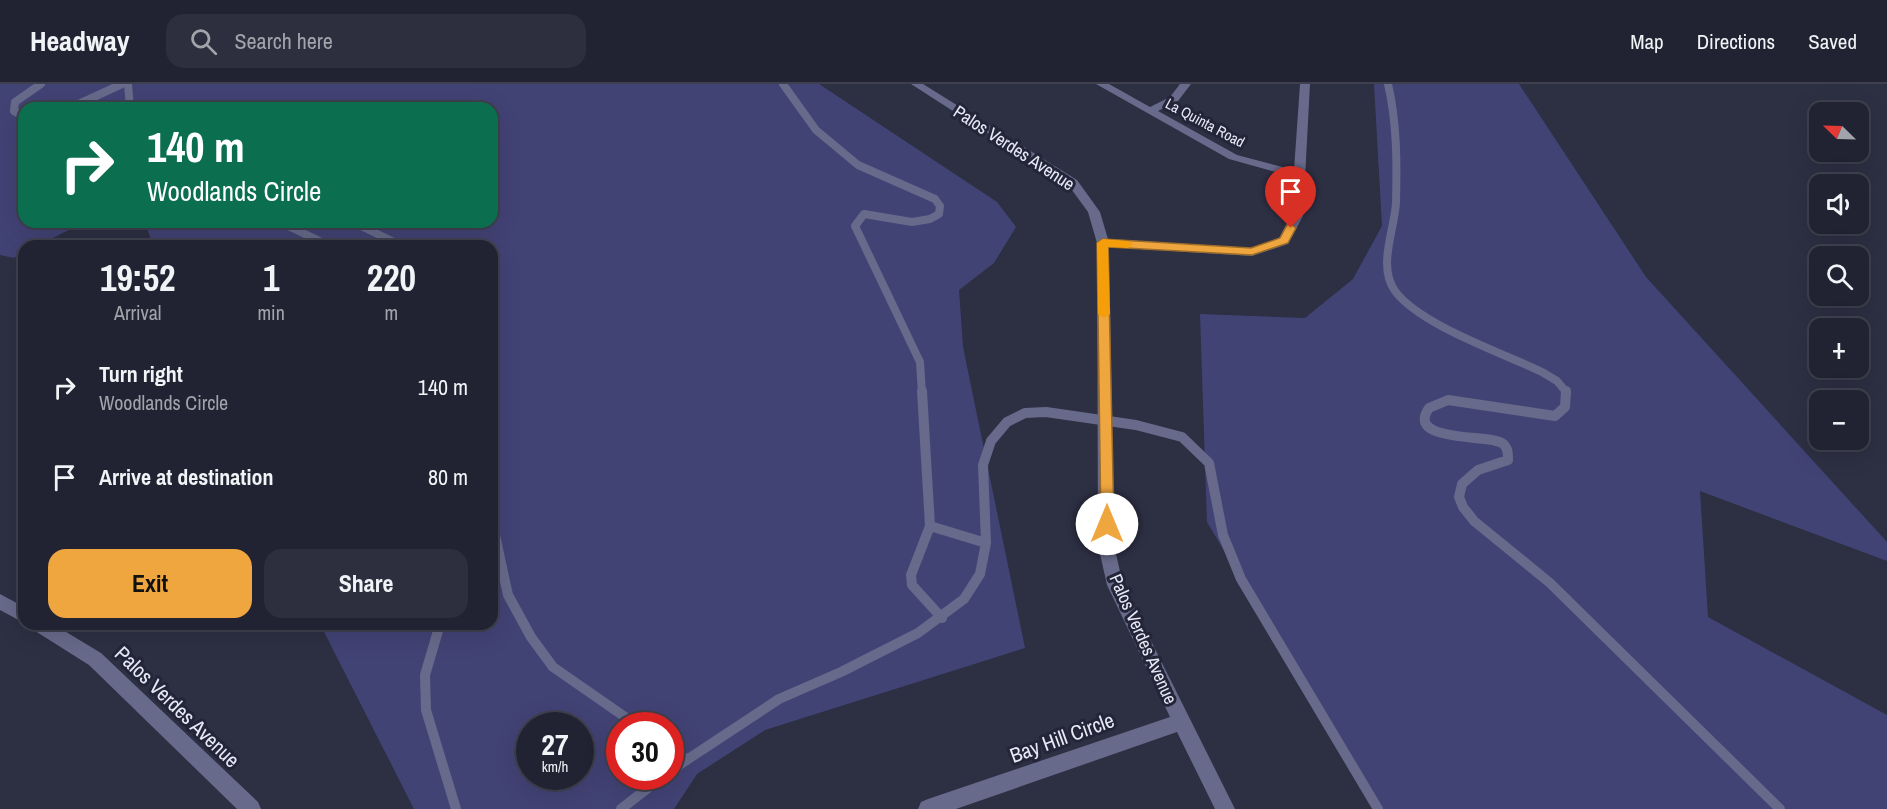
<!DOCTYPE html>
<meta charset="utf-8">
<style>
body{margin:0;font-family:"Archivo Narrow",sans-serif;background:#2e2f3e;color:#f1f3f6;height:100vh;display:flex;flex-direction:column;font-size:22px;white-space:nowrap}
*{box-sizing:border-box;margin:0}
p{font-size:20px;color:#a2a4ac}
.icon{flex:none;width:33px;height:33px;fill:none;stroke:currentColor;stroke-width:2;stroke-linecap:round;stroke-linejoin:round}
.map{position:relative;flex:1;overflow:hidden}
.sheet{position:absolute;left:18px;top:156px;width:480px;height:390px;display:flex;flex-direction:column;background:#222332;border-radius:18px;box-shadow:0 6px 24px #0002,0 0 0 2px #3f404d}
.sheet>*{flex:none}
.hud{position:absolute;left:18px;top:18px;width:480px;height:126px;border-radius:18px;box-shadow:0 6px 24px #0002,0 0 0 2px #3f404d;background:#0b6e4f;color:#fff;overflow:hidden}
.needle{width:39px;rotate:293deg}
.tools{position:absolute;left:1809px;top:18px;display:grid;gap:12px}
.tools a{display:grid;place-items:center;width:60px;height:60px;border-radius:12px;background:#222332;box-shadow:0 6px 24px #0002,0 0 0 2px #3f404d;font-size:30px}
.speed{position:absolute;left:516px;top:628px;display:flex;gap:12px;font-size:30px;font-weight:700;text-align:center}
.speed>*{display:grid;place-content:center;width:78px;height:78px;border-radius:50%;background:#222332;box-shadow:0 6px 24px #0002,0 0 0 2px #3f404d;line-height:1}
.speed small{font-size:15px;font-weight:400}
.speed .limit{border:9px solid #d22;background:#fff;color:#111}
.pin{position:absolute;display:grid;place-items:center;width:51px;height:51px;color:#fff;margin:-62px -26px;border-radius:50% 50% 50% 0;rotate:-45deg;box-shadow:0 0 6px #0007}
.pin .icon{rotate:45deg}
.me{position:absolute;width:66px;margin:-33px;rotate:0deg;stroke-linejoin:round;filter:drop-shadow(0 0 4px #0008)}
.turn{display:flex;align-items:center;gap:21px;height:126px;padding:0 30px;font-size:27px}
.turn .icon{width:78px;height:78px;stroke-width:2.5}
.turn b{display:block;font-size:42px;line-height:51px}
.eta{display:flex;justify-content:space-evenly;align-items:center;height:102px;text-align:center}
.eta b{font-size:36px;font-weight:800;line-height:42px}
.action{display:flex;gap:12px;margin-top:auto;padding:12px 30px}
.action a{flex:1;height:69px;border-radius:18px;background:#f0a63f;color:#111;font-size:24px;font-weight:800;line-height:69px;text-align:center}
.action a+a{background:#2e2f3e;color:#f1f3f6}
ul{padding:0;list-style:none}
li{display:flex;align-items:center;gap:18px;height:90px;padding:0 30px}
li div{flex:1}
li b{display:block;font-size:22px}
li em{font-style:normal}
header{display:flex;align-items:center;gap:36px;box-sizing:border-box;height:84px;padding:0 30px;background:#222332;border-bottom:2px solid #3f404d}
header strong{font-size:28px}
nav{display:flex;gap:33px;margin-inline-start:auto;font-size:21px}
.search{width:420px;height:54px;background:#2e2f3e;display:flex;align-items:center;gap:15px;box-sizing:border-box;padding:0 21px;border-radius:18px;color:#a2a4ac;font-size:22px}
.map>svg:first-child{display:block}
</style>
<header>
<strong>Headway</strong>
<div class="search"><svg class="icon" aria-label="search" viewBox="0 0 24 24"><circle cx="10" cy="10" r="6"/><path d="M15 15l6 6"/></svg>Search here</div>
<nav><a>Map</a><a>Directions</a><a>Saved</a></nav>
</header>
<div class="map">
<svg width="1887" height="725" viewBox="0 0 1887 725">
<rect width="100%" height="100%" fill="#2d2f43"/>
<path fill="#424375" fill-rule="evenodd" d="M0 0H819L997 118 1016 143 994 179 959 206 963 263 1025 564 765 646 697 690 674 725H414L320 540H492V162H153L145 138H492V24H24V138H91C67 143 47 162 24 162V168L14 174 0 171ZM530 642H580V693H530ZM620 642H670V693H620Z
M1374 0H1519L1646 193 1887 458V477L1700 407 1708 533 1887 631V725H1377L1207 438 1200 230 1305 234 1353 195 1382 142Z"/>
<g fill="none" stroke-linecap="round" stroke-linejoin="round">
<path stroke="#676a8a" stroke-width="8" d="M128 0 130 24
M783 0 816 46 858 81 935 115 940 122 939 130 930 135 912 138 864 130 855 142 920 278 922 309
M1388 0C1397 38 1397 79 1396 118 1395 145 1377 182 1395 207 1420 241 1503 269 1542 288L1557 297 1567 309
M70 24 122 0
M24 33 14 27 15 18 41 0
M280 138 330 162
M353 138 402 162
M492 291V309"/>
<path stroke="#676a8a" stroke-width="10" d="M492 307 493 442 508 511 531 553 553 583 638 642
M922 307 930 442 911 491 912 501 942 534
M1566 307 1565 323 1555 332 1448 316 1429 324C1405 359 1489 350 1502 359 1508 363 1508 369 1508 376L1478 386 1462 400 1459 413 1463 423 1474 437 1550 499 1780 725
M930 442 986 459
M440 540 425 591 426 626 456 725
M670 664 686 675
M670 687 779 615 841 588 918 549 964 515 980 490 986 459 983 381 991 357 1007 338 1025 329 1046 328 1136 341 1182 353 1209 379 1223 451 1241 495 1378 725
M621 725 662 693"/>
<path fill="#676a8a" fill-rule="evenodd" d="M911 0H923L1077 96 1100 128 1108 155 1251 164 1279 154 1291 132 1293 93 1229 75 1096 0H1109L1150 23 1170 13 1180 0H1191L1178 17 1158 27 1237 71 1294 86 1300 0H1310L1303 132 1288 160 1252 172 1109 163 1114 461 1123 501 1235 725H1215L1177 648 956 725H918L921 718 928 715 1170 633 1107 501 1098 461 1097 159 1088 128 1069 102Z
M0 510 24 523V539L0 526Z
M29 540H53L101 569 258 718 261 725H237L89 581 32 545Z"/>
</g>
<path fill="#f0a63f" stroke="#9c6c29" stroke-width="1.5" d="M1291 140 1296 144 1288 159 1252 171 1108 163 1114 440 1112 444H1101L1097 159 1103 155 1251 164 1280 154 1287 141Z"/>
<path fill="#f59e0b" d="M1103 155 1128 157 1133 160 1128 164 1108 163 1110 230 1104 234 1098 230 1097 159Z"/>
<g text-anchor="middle" stroke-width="6" stroke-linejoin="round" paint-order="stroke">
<g font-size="15" fill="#e7e9f6" stroke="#242539">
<text transform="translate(1205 39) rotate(28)" y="5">La Quinta Road</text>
</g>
<g font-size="18" fill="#e7e9f6" stroke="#242539">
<text transform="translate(1014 64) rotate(33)" y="6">Palos Verdes Avenue</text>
<text transform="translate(1143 555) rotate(66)" y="6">Palos Verdes Avenue</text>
</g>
<g font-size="21" fill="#e7e9f6" stroke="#242539">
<text transform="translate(177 623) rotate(44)" y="7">Palos Verdes Avenue</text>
<text transform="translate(1062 654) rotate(-20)" y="7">Bay Hill Circle</text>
</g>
</g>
</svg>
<div class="tools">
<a><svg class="needle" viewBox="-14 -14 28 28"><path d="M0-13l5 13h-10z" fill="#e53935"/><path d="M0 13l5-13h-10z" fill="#a2a4ac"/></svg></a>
<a><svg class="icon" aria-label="sound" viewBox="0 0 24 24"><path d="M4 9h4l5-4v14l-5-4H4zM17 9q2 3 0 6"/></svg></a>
<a><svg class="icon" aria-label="search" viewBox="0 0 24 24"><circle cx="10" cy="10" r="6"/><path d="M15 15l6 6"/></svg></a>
<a>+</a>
<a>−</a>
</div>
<div class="speed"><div>27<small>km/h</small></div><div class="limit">30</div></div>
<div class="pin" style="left:1291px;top:144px;background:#d93025"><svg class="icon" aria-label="arrive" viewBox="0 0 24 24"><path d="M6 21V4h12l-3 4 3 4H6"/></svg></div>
<svg class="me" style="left:1107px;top:440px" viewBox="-20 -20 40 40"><circle r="19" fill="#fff"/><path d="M0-13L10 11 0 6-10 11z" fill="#f0a63f"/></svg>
<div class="hud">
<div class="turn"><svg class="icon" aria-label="right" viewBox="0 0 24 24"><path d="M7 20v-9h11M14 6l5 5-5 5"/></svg><div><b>140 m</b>Woodlands Circle</div></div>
</div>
<section class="sheet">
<div class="eta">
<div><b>19:52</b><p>Arrival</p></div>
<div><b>1</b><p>min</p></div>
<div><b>220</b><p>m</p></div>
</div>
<ul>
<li><svg class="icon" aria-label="right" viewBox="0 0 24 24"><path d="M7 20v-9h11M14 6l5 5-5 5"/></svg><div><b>Turn right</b><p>Woodlands Circle</p></div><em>140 m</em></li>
<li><svg class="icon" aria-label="arrive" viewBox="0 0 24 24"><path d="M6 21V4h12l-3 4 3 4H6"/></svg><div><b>Arrive at destination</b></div><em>80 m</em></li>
</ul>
<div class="action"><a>Exit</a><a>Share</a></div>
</section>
</div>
